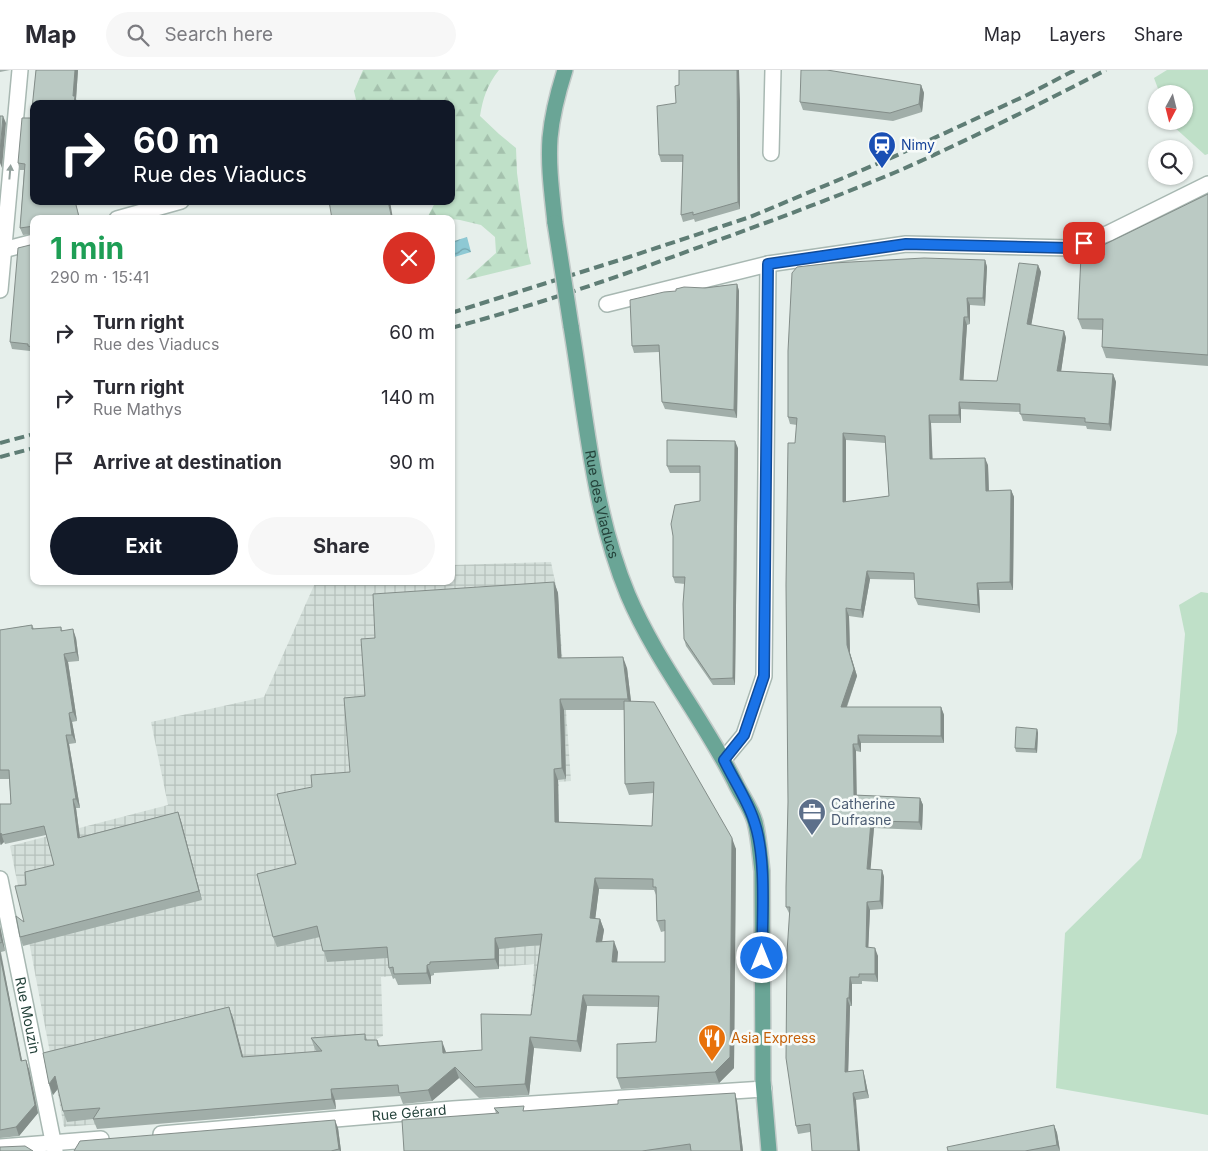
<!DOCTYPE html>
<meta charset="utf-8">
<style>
body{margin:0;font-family:Inter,sans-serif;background:#f7f7f7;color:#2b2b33;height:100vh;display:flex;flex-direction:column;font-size:19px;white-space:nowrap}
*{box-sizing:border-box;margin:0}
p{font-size:16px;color:#7c7c81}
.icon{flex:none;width:28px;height:28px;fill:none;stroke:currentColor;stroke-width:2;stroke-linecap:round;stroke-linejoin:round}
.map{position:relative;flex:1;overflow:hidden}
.side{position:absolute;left:30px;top:145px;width:425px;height:370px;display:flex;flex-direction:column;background:#fff;border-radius:10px;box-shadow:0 1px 4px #0004}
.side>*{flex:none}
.top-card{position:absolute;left:30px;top:30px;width:425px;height:105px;border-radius:10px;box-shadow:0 1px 4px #0004;background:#111827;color:#fff;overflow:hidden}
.needle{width:32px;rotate:187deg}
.controls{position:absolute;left:1148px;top:15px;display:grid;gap:10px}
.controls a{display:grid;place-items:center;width:45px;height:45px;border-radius:50%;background:#fff;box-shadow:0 1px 4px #0004;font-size:25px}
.pin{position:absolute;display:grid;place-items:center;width:42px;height:42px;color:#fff;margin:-21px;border-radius:10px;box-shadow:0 2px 8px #0006}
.me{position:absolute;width:55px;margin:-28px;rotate:0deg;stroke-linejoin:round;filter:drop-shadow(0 0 4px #0008)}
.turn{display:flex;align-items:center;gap:18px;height:105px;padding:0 20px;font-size:22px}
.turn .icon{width:65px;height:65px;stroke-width:2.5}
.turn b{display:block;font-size:35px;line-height:42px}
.round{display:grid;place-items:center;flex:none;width:52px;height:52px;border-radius:26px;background:#f7f7f7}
.summary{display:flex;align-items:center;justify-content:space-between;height:85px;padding:0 20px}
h1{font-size:30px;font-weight:700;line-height:38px;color:#1e9e55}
.button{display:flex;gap:10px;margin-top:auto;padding:10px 20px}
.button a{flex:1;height:58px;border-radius:30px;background:#111827;color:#fff;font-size:20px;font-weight:700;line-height:58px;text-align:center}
.button a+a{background:#f7f7f7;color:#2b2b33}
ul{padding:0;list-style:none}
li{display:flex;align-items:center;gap:15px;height:65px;padding:0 20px}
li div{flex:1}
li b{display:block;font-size:19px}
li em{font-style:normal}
header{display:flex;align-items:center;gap:30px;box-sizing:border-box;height:70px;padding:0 25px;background:#fff;border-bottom:1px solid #e1e1e2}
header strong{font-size:24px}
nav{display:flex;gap:28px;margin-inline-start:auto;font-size:18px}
.search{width:350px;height:45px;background:#f7f7f7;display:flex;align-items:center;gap:12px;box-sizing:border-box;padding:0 18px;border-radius:28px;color:#7c7c81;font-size:19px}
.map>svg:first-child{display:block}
</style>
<header>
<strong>Map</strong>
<div class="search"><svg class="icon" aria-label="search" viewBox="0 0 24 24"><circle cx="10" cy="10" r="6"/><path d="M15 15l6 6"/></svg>Search here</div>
<nav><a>Map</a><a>Layers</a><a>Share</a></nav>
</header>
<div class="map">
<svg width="1208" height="1081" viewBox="0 0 1208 1081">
<defs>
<pattern id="industrial-grid" width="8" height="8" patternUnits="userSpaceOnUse" patternTransform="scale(1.25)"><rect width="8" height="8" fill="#d4dfda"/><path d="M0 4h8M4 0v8" fill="none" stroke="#b6c1bc"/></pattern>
<pattern id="forest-firs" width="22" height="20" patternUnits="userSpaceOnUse" patternTransform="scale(1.25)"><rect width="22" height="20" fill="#bfe0c8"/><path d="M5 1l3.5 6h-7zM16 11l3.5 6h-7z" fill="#a4c1ad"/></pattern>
<pattern id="water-waves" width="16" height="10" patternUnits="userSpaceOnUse" patternTransform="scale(1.25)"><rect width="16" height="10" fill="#8ec9d4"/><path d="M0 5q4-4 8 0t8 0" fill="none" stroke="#74a5ad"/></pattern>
</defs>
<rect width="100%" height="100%" fill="#e6efeb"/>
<path fill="url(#industrial-grid)" d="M551 492 558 526 571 711 559 712 556 780 528 975 534 894 381 907 383 966 322 995 326 1036 64 1057 28 866 10 776 168 735 151 652 264 627 316 511H451V495Z"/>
<path fill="#bfe0c8" d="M1167 0H1208V84L1205 85 1173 56 1171 51H1184V24H1160L1154 8Z
M1201 522 1208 523V1045L1056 1018 1065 863 1141 788 1177 662 1185 564 1179 535Z"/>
<path fill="url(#forest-firs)" d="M363 0H499C487 15 483 28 480 46L499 64 516 78 517 103 528 182 531 194 466 210 496 183 495 167 481 155 460 150 428 146 436 131H451V34H357L354 21Z"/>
<path fill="url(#water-waves)" d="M467 167 471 182 451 188V172Z"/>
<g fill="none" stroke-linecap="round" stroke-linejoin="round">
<g stroke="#a8b8b2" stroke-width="18">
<g id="minor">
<path d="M771 83 773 0"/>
<path d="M117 149 181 131"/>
<path d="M3 180 34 172"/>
<path d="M0 220 20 0"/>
<path d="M607 234 768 194 906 174 1071 178 1109 163 1208 114"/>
<path d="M724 689 744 665 764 606 768 194"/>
<path id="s1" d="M0 809 55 1081"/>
<path id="s2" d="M161 1064 453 1039 764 1019"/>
<path d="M0 1077 101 1069"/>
</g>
</g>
<g stroke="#c2cac8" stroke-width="18">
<g id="major">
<path d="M555 153C552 124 548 96 550 68 552 45 558 22 565 0"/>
<path id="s3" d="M571 256C586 346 593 441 628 525 656 591 703 648 735 712 741 725 751 738 755 752 759 768 760 785 762 801L763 1011 769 1081"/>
</g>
</g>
<use href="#minor" stroke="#fff" stroke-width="15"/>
<use href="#major" stroke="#6aa596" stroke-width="15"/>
<path stroke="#5f7d75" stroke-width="4" stroke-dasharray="10 5" stroke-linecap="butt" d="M451 243 629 187 750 147 891 88 1027 25 1075 0
M451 258C540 234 627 204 713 172 774 150 836 127 896 102 967 71 1037 35 1106 0
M0 373 34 364
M0 387 34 378"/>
<g stroke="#c2cac8" stroke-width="18" stroke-linecap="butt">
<path id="major-bridge" d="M555 153 571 256"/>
</g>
<use href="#major-bridge" stroke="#6aa596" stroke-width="15"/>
</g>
<path fill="#a1aea9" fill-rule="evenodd" d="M0 0H10L0 2Z
M36 0H78L76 29 77 34H34V131H75L80 149H34V164L23 165 20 158 24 100H20L18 93 31 48Z
M679 15 740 31V139L695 152 694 149 683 152 681 145 683 92H661L659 85 676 33Z
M921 15 924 23 922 42 893 51 803 40 800 32Z
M1208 124V296L1106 288 1102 277 1103 260 1082 259 1078 249Z
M34 174V283H31L30 281 12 279 10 272Z
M985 190 987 197 985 236 970 235V254L967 255 963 310 997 311 1038 195 1041 202 1031 255 1064 261 1066 268 1061 301 1113 304 1116 312 1111 361 1087 359 1086 356 1023 351 1020 342 961 339V353H931L932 389 988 395 989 421 1011 420 1014 427 1013 520H979L980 543 918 535 915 528 914 510 870 509 863 548 849 546 850 583 857 606 847 637H941L944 645V673H861V682L856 681V725L920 728 923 735 922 760 874 758 870 799 882 800 884 807 883 839 870 840 868 878 878 886V912L862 911V914H852V936H850L848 1002 865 1008 869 1028 856 1030 810 1062 798 1064 796 1056 790 845 786 837 797 355 790 354 788 347ZM846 370 885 373 889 426 846 432Z
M737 214 739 221 737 348 665 339 662 332 659 282 634 283 632 276 676 221Z
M738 378 735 615H713L686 576 684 569 685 514 675 513 673 507 700 431V403H670L667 396Z
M554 512 558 523 561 588 627 598 631 631 736 779 734 998 719 1013 621 1019 617 1008 656 972 658 937 587 936 581 982 534 978 529 1025 479 1028 459 1008 432 1031 403 1034 400 1026 335 1030 336 1039 97 1059 93 1049 67 1052 63 1041 58 1019 53 1025 49 1014 229 937 233 948 243 987 317 982 315 979 311 968 365 964 367 970H377L380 976 446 982 482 980 531 945 540 875 499 879V899L434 903V905L431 906V914L398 915 395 908 393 909 389 898 388 888 327 892 320 867 277 877 273 867 296 794 312 717 350 702 365 626 375 568ZM564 640H624L625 714 629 725 654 723 652 756 559 752 558 710 566 709ZM599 819 654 820 656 825 657 851 661 862 665 861V892H617L618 882 602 872 604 860 600 849H595Z
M32 555 34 559 61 557 62 560 76 568 79 591 68 592 77 651 72 652 76 673 69 674 80 738H76L80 767 178 742 181 751 202 830 23 876 20 867 24 852 26 815 54 795 46 765 5 774 4 772 0 775V734H11L9 709H0V560Z
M1037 659 1038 663 1037 683 1016 682 1015 678Z
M0 856 5 881 1 882 11 936 22 991 29 999 38 1043 19 1066 0 1068Z
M735 1023 737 1031 743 1081H404L496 1043 494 1038 526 1041 618 1034Z
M1054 1055 1057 1063 1060 1081H948Z
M338 1058 341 1081H74Z"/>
<path fill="#838d89" d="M75 0H78L76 29 77 34H74L73 26Z
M737 0H739L740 31V139L738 132Z
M921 15 924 23 922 42 919 34Z
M3 46 6 53 2 98 0 93V82Z
M388 131H390L393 149H392Z
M985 190 987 197 985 236 983 228Z
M1038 195 1041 202 1030 262 1027 254Z
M737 214 739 221 737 348 734 340Z
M967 228 970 235V254L968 247Z
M964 247 967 255 963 318 960 310Z
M1064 261 1066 268 1060 309 1057 301Z
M1113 304 1116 312 1111 361 1109 354Z
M959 332 961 339V353L959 345Z
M929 345 931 353 933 397 930 389Z
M843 363 846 370V440L843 432Z
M735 371 738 378 735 615 733 608Z
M985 388 988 395 989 428 986 421Z
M1011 420 1014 427 1013 520 1010 512Z
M867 501 870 509 863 548 861 540Z
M554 512 558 523 562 598 558 588Z
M977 513 979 520 980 543 978 535Z
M846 538 849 546 850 583 857 606 844 644 841 637 847 575Z
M73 559 76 568 79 591 76 582Z
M64 584 68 592 77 651 73 642Z
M623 587 627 598 632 640 628 629Z
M560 629 564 640 566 709 562 698Z
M941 637 944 645V673L941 666Z
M69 643 72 652 76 673 72 665Z
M1037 659 1038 663 1037 683 1035 679Z
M66 665 69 674 80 738 76 729Z
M858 665 861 673V682L858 674Z
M853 674 856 681 857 733 854 725Z
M554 699 558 710 559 763 555 752Z
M920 728 923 735 922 760 919 752Z
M73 729 76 738 81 776 78 768Z
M178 742 181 751 202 830 199 821Z
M871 751 874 758 870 806 867 799Z
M1 763 4 772 1 775 0 771V764Z
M732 768 736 779 734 998 719 1013 715 1002Z
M882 800 884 807 883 839 880 831Z
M595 808 599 819 594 859 590 848Z
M867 832 870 840 868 885 866 877Z
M600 849 604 860 600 883 596 872Z
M0 856 5 881 2 872 0 863Z
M495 868 499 879V899L495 889Z
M614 871 618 882 616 903 612 892Z
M875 878 878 886V912L875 904Z
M0 880 24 1000 21 991 0 886Z
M427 895 431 906V914L427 903Z
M850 907 852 914V936L849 928Z
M583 925 587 936 581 982 577 971Z
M847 928 850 936 848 1010 845 1002Z
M229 937 233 948 246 998 242 987Z
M530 967 534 978 529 1025 525 1014Z
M442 971 446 982 443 983Z
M26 990 29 999 38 1043 19 1066 16 1057Z
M455 997 459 1008 432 1031 428 1020Z
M863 1000 865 1008 869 1028 866 1021Z
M55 1006 59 1017 53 1025 49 1014Z
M331 1019 335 1030 336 1039 332 1029Z
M735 1023 737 1031 743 1081H741Z
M853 1023 856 1030 860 1081H858Z
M335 1050 338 1058 341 1081H340L339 1079Z
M1054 1055 1057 1063 1060 1081 1057 1075Z"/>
<path fill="#bbcac4" stroke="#838d89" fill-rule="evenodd" d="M36 0H75L73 26H75L74 34H34V131H75L79 147 74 149H34V156L20 158 25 94 18 93 22 48H31Z
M679 0H737L738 132 693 145V142L681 145 683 85H659L657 36 676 33 675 16 679 15Z
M801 0H827L921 15 919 34 890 43 800 32Z
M0 46H3L0 82Z
M1208 124V285L1102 277 1103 249H1078L1081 186Z
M329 131H388L392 149H332Z
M34 174V277L28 276V274L10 272 18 178Z
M924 188 985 190 983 228H967L968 247H964L960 310 997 311 1019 193 1038 195 1027 254 1064 261 1057 301 1113 304 1109 354 1085 352V348L1020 344V334L959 332V345H929L930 389 985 388 986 421 1011 420 1010 512 977 513 978 535 915 528 914 503 867 501 861 540 846 538 847 575 854 599 841 637H941V666L858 665V674H853L854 725 920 728 919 752 871 751 867 799 882 800 880 831 867 832 866 877 875 878V904H859V907H850L849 928H847L845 1002 863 1000 866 1021 853 1023 858 1081H812L810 1054 796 1056 786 988 787 882 790 837H786V817L788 732 786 515 788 373H795L797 348 788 347V281L792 203 797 197 833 193ZM843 363 885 366 889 426 843 432Z
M737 214 734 340 662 332 659 275 632 276 630 230 664 222 676 221V219L684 217 705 218Z
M667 370 735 371 733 608 711 609 684 569 683 534 685 507H673V466L671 454 675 435 700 431V396H667Z
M554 512 558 588 623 587 628 629H560L562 698 554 699 555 752 652 756 654 712 625 714 624 631 654 632 732 768 730 987 715 1002 617 1008V974L656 972 659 926 583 925 577 971 530 967 525 1014 475 1017 455 997 428 1020 399 1023 398 1015 331 1019 332 1029 93 1049 100 1038 63 1041 55 1006 49 1014 43 983 229 937 242 987 322 981 311 968 365 964V970H377L378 976 442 971 443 983 482 980 481 944 531 945 542 864 495 868V889L430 892V894L427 895V903L394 904 393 897 389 898 387 877 323 881 317 856 273 867 257 804 296 794 277 724 312 717 311 705 350 702 344 628 365 626 361 569 375 568 373 524ZM595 808 653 809V817H656L657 851 665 850V892H612L614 871 596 872 600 849 590 848Z
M32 555V559L61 557V561L73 559 76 582 64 584 73 642 69 643 72 665H66L76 729H73L78 768 178 742 199 821 20 867 16 846 24 852 15 816 26 815 25 802 54 795 44 756 2 765 1 763 0 764V734H11L9 700H0V560Z
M1016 657 1037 659 1035 679 1015 678Z
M0 863 2 872 0 873Z
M0 886 21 991 26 990 35 1035 16 1057 0 1060Z
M735 1023 741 1081H691L690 1074 642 1081H404L402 1050 499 1043 494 1038 524 1036 523 1041 618 1034V1030Z
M335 1050 339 1079 331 1081H74L80 1071Z
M1054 1055 1057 1075 1025 1081H948L947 1077Z
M25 1076 33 1081H0V1077Z"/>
<defs><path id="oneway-solid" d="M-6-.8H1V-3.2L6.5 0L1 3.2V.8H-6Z" transform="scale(1.25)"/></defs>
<use fill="#92a09c" href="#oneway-solid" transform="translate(10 102) rotate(-85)"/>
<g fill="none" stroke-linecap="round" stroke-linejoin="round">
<g stroke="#114b97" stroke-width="12">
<path id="route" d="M762 888C762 849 767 788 754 751 748 731 733 709 724 690L744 665 764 606 768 194 906 174 1071 178 1084 173"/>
</g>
<use href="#route" stroke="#1a73e8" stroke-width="9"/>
</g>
<defs>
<g id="station-pin" transform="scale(1.4375)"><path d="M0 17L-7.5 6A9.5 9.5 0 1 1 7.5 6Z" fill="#1a4fb4" stroke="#f7fbf9"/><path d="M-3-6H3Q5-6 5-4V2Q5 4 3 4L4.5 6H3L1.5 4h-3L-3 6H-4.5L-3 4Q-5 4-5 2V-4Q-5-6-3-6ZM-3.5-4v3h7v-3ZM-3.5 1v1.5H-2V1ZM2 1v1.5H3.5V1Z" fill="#fff"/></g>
<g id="office-pin" transform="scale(1.4375)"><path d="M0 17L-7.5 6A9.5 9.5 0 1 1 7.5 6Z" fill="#5c6f8a" stroke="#f7fbf9"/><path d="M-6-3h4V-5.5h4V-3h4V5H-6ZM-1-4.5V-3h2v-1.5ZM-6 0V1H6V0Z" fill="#fff"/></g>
<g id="restaurant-pin" transform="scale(1.4375)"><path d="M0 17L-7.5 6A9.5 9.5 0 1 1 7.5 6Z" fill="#e8710a" stroke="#f7fbf9"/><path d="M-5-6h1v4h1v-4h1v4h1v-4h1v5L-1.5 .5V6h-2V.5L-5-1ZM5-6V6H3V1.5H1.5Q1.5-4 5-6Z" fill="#fff"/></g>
</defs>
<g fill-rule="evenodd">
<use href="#station-pin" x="882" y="75"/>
<use href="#office-pin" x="812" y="742"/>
<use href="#restaurant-pin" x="712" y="968"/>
</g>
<g text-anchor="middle" stroke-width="5" stroke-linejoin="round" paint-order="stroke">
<g font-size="14" fill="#164399" stroke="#f7fbf9" text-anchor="start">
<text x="901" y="80">Nimy</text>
</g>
<g font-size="14" fill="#24423a" stroke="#f7fbf9">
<text dy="5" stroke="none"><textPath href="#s3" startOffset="181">Rue des Viaducs</textPath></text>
<text dy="5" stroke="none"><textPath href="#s1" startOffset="139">Rue Mouzin</textPath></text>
<text dy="5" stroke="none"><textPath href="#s2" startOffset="249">Rue Gérard</textPath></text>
</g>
<g font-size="14" fill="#4e5e75" stroke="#f7fbf9" text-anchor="start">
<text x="831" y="739">Catherine<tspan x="831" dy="16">Dufrasne</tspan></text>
</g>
<g font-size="14" fill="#c56008" stroke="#f7fbf9" text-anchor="start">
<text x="731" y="973">Asia Express</text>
</g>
</g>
</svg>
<div class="controls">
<a><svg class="needle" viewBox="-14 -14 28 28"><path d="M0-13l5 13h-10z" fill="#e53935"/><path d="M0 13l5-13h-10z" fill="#7c7c81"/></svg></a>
<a><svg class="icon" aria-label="search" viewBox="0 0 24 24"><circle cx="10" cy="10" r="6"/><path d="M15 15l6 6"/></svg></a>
</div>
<div class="pin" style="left:1084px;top:173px;background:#d93025"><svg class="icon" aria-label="arrive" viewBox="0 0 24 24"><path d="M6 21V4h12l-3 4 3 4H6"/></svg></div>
<svg class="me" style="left:762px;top:888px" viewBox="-20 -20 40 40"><circle r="17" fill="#1a73e8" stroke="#fff" stroke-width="3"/><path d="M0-11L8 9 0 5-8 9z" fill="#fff"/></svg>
<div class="top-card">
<div class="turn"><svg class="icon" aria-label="right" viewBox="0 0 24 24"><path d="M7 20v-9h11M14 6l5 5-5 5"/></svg><div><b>60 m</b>Rue des Viaducs</div></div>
</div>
<section class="side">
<div class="summary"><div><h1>1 min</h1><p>290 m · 15:41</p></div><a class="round" style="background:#d93025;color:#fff"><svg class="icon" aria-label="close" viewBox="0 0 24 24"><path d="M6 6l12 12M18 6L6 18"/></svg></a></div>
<ul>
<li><svg class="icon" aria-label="right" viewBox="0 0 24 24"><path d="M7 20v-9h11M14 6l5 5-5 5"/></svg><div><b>Turn right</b><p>Rue des Viaducs</p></div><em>60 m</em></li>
<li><svg class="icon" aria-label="right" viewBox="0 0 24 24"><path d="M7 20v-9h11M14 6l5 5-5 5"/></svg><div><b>Turn right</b><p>Rue Mathys</p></div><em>140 m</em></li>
<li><svg class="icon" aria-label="arrive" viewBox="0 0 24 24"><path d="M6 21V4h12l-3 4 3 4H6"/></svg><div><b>Arrive at destination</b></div><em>90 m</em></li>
</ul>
<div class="button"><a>Exit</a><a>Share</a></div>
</section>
</div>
